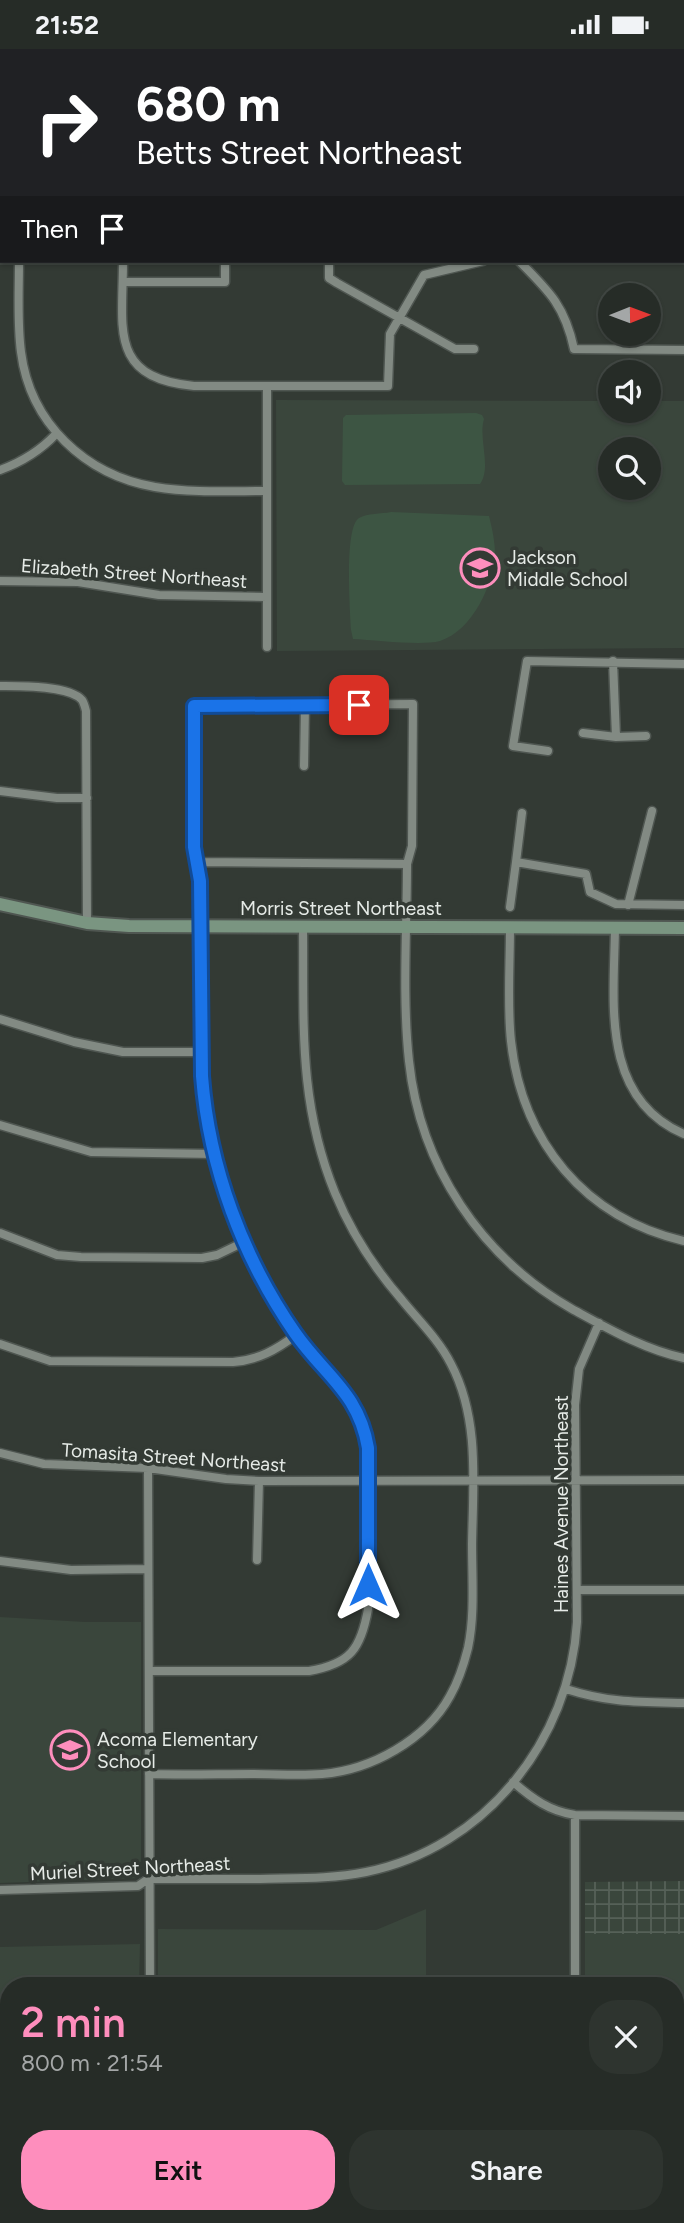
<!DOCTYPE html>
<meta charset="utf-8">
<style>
body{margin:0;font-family:Figtree,sans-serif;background:#2e342f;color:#f1f3f6;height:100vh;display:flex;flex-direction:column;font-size:26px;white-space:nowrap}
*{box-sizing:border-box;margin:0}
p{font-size:23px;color:#a4a7a7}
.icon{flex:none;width:38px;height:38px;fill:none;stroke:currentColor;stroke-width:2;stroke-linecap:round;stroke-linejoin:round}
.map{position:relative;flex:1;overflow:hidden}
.side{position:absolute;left:0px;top:1928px;width:684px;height:247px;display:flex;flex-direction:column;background:#262c27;border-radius:28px 28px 0 0;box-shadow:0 2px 5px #0004,0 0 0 2px #424844}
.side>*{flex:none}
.top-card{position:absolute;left:0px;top:0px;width:684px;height:214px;box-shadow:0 2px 5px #0004,0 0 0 2px #424844;background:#202124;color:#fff;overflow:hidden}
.needle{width:46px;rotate:89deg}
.buttons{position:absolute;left:598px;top:234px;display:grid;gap:14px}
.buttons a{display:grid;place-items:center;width:63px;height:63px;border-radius:50%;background:#262c27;box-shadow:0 2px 5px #0004,0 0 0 2px #424844;font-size:35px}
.pin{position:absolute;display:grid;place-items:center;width:60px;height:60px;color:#fff;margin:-30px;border-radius:14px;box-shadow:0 4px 10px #0006}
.me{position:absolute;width:77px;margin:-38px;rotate:0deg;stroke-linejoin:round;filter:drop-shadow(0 0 5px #0008)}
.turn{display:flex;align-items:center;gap:24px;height:147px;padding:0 21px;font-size:32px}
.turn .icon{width:91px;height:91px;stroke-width:2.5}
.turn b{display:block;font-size:49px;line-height:60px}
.then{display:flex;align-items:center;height:66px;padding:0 21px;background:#0003;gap:14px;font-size:26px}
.round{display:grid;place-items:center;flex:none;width:74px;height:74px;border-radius:28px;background:#2e342f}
.overview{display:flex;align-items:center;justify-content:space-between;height:119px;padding:0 21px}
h1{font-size:42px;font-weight:600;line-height:52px;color:#fe8ebd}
.primary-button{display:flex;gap:14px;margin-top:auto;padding:14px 21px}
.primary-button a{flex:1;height:80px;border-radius:28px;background:#fe8ebd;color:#111;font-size:28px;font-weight:600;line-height:80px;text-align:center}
.primary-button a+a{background:#2e342f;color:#f1f3f6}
.status{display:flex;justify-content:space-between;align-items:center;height:49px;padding:0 35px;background:#262c27;direction:ltr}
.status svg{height:19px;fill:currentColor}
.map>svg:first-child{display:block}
</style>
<div class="status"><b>21:52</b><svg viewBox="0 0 49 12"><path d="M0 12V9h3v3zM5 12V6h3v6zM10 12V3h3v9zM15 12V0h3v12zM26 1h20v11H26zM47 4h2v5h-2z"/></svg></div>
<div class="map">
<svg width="684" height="2174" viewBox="0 0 684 2174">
<defs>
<pattern id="industrial-grid" width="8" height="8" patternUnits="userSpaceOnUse" patternTransform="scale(1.75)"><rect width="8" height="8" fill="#3a463c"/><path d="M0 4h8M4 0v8" fill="none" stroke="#566158"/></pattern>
</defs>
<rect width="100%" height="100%" fill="#333a34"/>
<path fill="#3a463c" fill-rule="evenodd" d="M276 351 611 352V362H649V352H684V599L277 602ZM611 401H649V439H611Z
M0 1568 85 1573H141V1829L0 1834Z
M426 1860V1937H158V1880L376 1881Z
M680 1884 684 1885V1963H676V1937H585V1885Z
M140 1895 139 1937H9V1986H0V1898Z
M684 2001V2068H676V2002Z
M0 2022H9V2101H0Z"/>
<path fill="url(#industrial-grid)" d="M684 1832V1885H585V1833Z"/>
<path fill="#3d5543" d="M476 364 482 366 484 370C478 390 492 418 480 435L345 436 342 432 343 369 346 366Z
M391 463 489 467C492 479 495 492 495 505 493 536 473 581 440 592 421 597 375 591 353 590L351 581C350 562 344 478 359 469 367 464 381 465 391 463Z"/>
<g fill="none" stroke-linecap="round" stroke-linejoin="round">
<g stroke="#4f5651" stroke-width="11">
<path id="street" d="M11 0V2
M583 2 634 0
M0 23H2
M19 212C19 242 17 273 21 303 30 374 85 426 155 438 191 444 230 442 267 442
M123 212C123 279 108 329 194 337H388L390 285 424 226 483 212
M329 212V229L337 234 455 300H474
M519 212C549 242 565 257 574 300L684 301
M123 233H225V212
M267 337V598
M0 421C22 413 39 403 56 385
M0 532 78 533 159 546 267 548
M613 612 616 688
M0 637C19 637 69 636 82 651 84 654 85 658 86 662L87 874
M583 684 616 688 646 687
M548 702 513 697 527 612 684 615
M304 717 305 656
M0 742 57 749H87
M196 813 407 815
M516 813 522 764
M628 856 652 762
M510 858 516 813 586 825 590 843 616 855 684 856
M510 879C510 916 507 955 511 992 522 1093 585 1169 684 1192
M615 879C614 953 600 1049 684 1085
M0 970 74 993 123 1003H201
M0 1076 91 1103 214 1105
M0 1184 57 1206 81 1208 202 1209 217 1206 244 1193
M0 1295 50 1312 233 1313C258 1311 276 1301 296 1286
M0 1404 44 1415 148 1419 226 1430 259 1432 684 1431
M148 1419 150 1937
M257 1511 259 1432
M0 1512 71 1521 148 1520
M577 1541H684
M149 1622H309C350 1615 361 1600 368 1560V1399C359 1344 325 1326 295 1284 275 1255 257 1224 243 1192 224 1148 209 1097 204 1049 197 979 200 907 200 837 200 823 194 809 194 795 193 749 194 703 194 657L413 655 412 797 407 815C407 880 402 947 409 1012 420 1117 481 1208 572 1260 607 1279 645 1301 684 1309
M566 1640C609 1654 640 1653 684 1654
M149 1725C184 1726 218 1725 253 1725 276 1725 299 1727 322 1725 371 1721 426 1691 450 1647 458 1633 464 1615 468 1599 475 1566 472 1529 472 1495 473 1436 480 1370 451 1315 439 1291 419 1272 402 1251 375 1220 351 1183 335 1144 298 1053 304 974 303 878
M513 1733C533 1750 549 1762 575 1766L684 1767
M575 1766V1937
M0 1841 138 1837 148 1830C186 1830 223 1830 260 1830 296 1829 331 1830 366 1823 485 1799 570 1691 577 1573L575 1356 579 1320 599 1274
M676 2136H684
M0 2164H9
M90 2166V2174
M215 2166V2174
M339 2166V2174
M567 2166V2174"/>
</g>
<g stroke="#4f5651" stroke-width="16">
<path id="secondary" d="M0 855 87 874 129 877 684 879
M676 1972H684
M0 1992 9 1991
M676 1994H684
M0 2015 9 2014"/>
</g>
<use href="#street" stroke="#828a83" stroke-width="8"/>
<use href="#secondary" stroke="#7a9581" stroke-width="12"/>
</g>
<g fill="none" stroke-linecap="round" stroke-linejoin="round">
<g stroke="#114b97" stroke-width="18">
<path id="route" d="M359 656 194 657V798L200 832 202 1027C209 1119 243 1209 295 1284 325 1327 359 1344 368 1399V1536"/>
</g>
<use href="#route" stroke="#1a73e8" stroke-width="12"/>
</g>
<defs>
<g id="school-ring" transform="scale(2.0125)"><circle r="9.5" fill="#333a34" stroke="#fe8ebd" stroke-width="1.5"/><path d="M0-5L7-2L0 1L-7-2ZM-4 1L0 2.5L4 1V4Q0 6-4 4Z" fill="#fe8ebd"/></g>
</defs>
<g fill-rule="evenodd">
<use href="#school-ring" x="480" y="519"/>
<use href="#school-ring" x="70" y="1701"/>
</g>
<g text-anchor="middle" stroke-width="7" stroke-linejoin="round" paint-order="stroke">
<g font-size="19" fill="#e6ebe7" stroke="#333a34" text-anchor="start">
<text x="507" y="515">Jackson<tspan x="507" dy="22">Middle School</tspan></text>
<text x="97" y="1697">Acoma Elementary<tspan x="97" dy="22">School</tspan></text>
</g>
<g font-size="19" fill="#e6ebe7" stroke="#333a34">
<text transform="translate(134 524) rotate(4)" y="7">Elizabeth Street Northeast</text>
<text x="341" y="866">Morris Street Northeast</text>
<text transform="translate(174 1408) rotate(4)" y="7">Tomasita Street Northeast</text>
<text transform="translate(561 1455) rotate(-90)" y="7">Haines Avenue Northeast</text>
<text transform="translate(130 1819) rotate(-3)" y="7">Muriel Street Northeast</text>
</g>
</g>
</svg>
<div class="buttons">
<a><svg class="needle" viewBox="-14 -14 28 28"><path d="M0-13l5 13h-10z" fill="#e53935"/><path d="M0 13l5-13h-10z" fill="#a4a7a7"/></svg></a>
<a><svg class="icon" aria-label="sound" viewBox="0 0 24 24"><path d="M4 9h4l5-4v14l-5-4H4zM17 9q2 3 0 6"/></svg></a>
<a><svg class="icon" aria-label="search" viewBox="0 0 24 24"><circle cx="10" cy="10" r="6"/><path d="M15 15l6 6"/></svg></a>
</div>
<div class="pin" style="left:359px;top:656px;background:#d93025"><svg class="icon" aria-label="arrive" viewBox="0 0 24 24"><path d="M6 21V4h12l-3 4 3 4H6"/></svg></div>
<svg class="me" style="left:368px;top:1536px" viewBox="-20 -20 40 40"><path d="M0-17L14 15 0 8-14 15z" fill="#1a73e8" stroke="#fff" stroke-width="4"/></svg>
<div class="top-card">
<div class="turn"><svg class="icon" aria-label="right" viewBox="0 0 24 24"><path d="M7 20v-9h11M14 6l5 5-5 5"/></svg><div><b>680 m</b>Betts Street Northeast</div></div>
<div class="then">Then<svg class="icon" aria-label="arrive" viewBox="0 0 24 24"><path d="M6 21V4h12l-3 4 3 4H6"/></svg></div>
</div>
<section class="side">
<div class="overview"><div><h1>2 min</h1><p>800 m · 21:54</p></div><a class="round"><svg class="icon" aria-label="close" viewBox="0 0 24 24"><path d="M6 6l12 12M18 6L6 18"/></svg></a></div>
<div class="primary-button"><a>Exit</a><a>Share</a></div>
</section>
</div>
